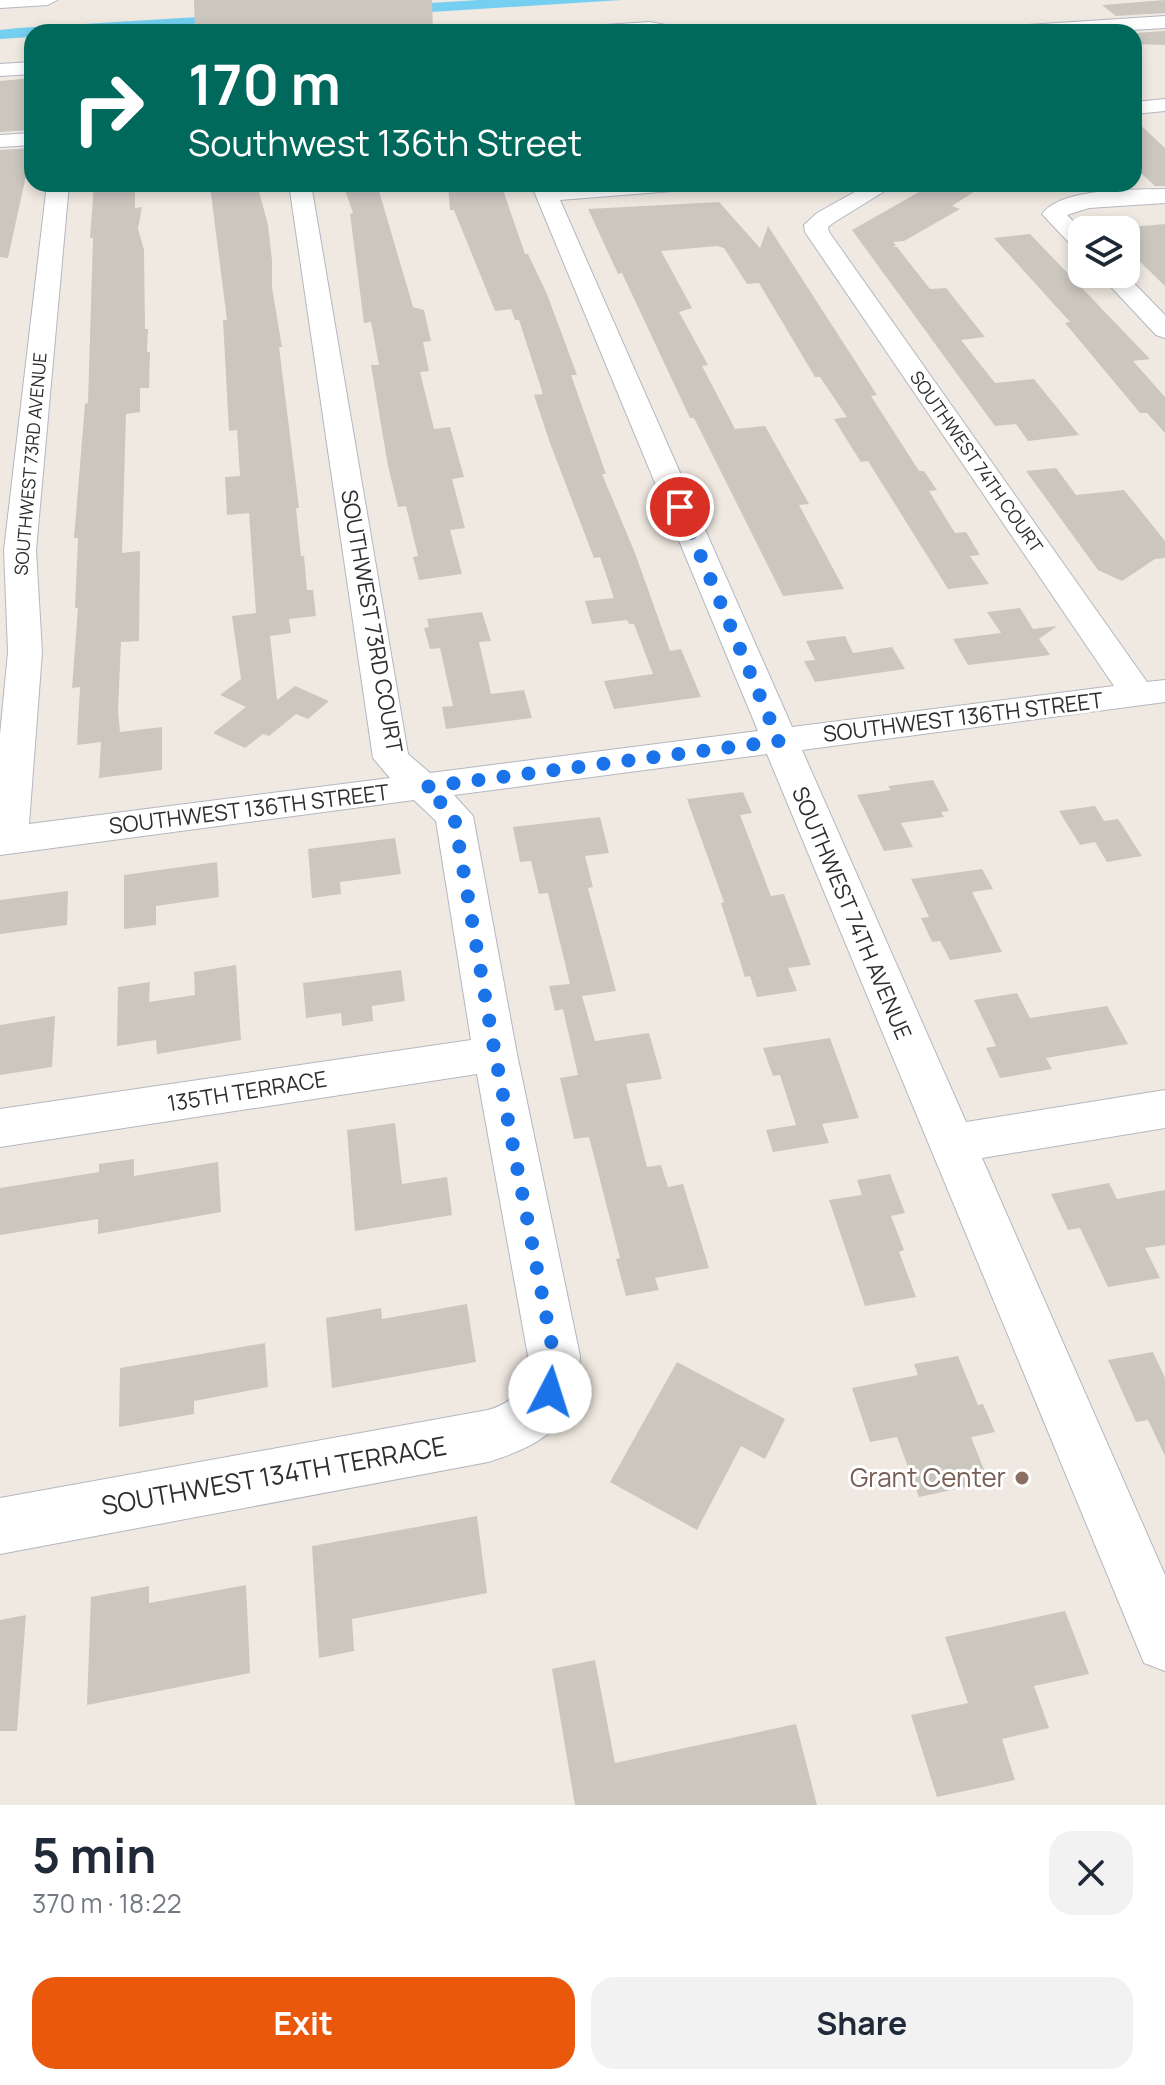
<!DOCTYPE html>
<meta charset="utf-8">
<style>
body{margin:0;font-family:Manrope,sans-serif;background:#f2f2f3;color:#1f2937;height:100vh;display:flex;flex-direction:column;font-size:30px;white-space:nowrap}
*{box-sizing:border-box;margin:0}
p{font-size:26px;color:#747a83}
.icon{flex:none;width:44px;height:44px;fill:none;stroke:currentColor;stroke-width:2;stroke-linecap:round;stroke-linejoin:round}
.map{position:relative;height:1805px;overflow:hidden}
.drawer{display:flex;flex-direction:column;background:#fff;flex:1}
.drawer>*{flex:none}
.top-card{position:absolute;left:24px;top:24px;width:1118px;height:168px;border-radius:24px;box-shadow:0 4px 12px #0003;background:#00695c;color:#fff;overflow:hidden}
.controls{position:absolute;left:1068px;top:216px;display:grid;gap:16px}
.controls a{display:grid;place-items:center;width:72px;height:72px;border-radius:16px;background:#fff;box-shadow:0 4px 12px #0003;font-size:40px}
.pin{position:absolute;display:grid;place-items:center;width:68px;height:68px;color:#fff;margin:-34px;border:4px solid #fff;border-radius:50%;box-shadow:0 2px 8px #0007}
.me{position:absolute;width:88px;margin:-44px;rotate:5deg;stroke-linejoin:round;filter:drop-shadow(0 0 6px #0008)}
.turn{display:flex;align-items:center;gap:28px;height:168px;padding:0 32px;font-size:36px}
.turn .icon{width:104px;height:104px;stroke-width:2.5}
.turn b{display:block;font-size:56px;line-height:68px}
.round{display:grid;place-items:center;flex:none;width:84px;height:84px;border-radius:24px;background:#f2f2f3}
.overview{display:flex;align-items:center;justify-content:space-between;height:136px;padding:0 32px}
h1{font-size:48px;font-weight:700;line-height:60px}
.action{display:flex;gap:16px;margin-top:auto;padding:16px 32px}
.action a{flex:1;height:92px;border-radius:24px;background:#ea580c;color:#fff;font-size:32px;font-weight:700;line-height:92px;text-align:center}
.action a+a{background:#f2f2f3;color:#1f2937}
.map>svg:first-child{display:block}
</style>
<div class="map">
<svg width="1165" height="1805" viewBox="0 0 1165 1805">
<rect width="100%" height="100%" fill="#efe9e1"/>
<path fill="#75cff0" d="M479 0H622L118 32H32V37L0 39V30L18 28Z"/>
<path fill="#cbc7bf" d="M194 0H432L433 32H195Z
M1165 0V13L1116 16 1102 5Z
M1165 31V45L1134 44V33Z
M32 78V130L0 132V81Z
M1134 119 1165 148V186H1155L1134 167Z
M32 148 8 258 0 257V150Z
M94 184H135V208L142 207 138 229 144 250 145 329H148L147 352H150L149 388H140V412L126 414 122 553 140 551 139 641 121 642 118 711 120 732 162 727V770L99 778 101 742 77 745 80 687 72 688 78 608H75L78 538H74L85 404 88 403 93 238H90Z
M257 184 268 225 272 260V288L282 347H279L299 508H296L301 556H304L307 590H313L316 616 289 619 291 633 270 636 277 700 295 686 329 701 308 719 296 714 269 736 263 734 245 748 213 733 246 707 220 695 241 679 232 616 256 613 249 513 227 515 225 477 240 476 237 430 229 431 223 320H227L210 186Z
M343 184H377L413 307 424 310 431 341 423 342 429 371 420 372 434 429 450 427 464 477 452 479 465 528 450 530 462 574 419 580 413 557 418 556 406 506 398 507 388 466 371 365H379L371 322 364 323 350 214 353 213Z
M448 184H501L525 254H528L547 294 577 375H571L606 474H602L635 553 670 651 681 649 701 697 614 709 604 681 653 674 634 624H629L627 620 592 624 585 601 614 598 600 557 594 558 550 443 534 395 543 394 519 320H515L511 309 495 311 454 210H450Z
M933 184H986L952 206 960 209 904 241 893 242 896 245 893 247H897L930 289 946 288 985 337 961 340 995 383 1034 379 1079 435 1028 441 1016 424 995 426 852 230Z
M719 202 760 248 768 226 877 395 871 396 919 471H924L937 490 929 491 955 533 966 532 980 555 970 556 989 584 948 589 868 461 861 462 850 445 834 419 847 417 820 377H815L759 283 747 284 724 248 717 246 661 251 692 308 679 312 708 365 702 366 735 429 765 426 809 504 799 505 844 589 783 596 694 418H690L622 273 618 274 588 209Z
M1165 224V286L1126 248V230L1107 229Z
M1030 234 1150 359 1133 361 1165 397V433L1147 413H1140L1065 323 1070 322 994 238Z
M1056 468 1076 495 1124 490 1165 541V558L1155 559 1122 581 1098 570 1026 471Z
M1020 608 1033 629 1057 626 1039 639 1050 655 968 665 953 639 1001 633 987 612Z
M482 612 491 641 479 642 491 694 524 690 532 718 446 729 442 707 453 706 440 648 430 649 424 628 429 627 427 619Z
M845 636 853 653 892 647 905 669 815 682 804 661 815 660 806 641Z
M933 780 949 811 941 812 944 817 901 823 913 847 884 851 857 795 891 790 888 786Z
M743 792 752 813 740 815 771 896 784 894 811 965 788 968 797 991 757 997 750 976 745 977 721 903 724 902 687 799Z
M1095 806 1104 821 1118 819 1142 856 1107 862 1095 842 1080 845 1059 811Z
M600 817 609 853 585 856 593 887 588 888 616 991 582 996 595 1041 649 1033 662 1079 626 1084 647 1167 661 1165 668 1187 683 1184 709 1268 655 1278 659 1290 626 1296 616 1259 620 1258 589 1137 574 1139 560 1078 578 1075 563 1009 555 1011 549 986 570 984 548 893 539 894 531 861 520 862 513 827Z
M395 838 401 874 340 882 341 894 312 898 308 849Z
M217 862 219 897 156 906V925L124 929V875Z
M982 869 993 889 972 892 1002 952 950 960 940 941 932 942 921 918 929 917 911 879Z
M68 891 67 925 0 934V900Z
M236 965 241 1040 157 1054 156 1040 117 1046 118 987 150 982 149 1002 195 995 194 972Z
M401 970 405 1001 372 1006 373 1021 342 1026 341 1013 306 1018 303 983Z
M1017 993 1030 1018 1107 1006 1128 1044 1046 1058 1052 1069 1000 1078 986 1048 996 1046 974 1000Z
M55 1016 52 1067 0 1075V1025Z
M830 1038 859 1118 822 1124 829 1143 773 1152 766 1130 796 1125 780 1075 773 1076 763 1048Z
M395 1123 402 1184 447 1177 452 1215 355 1231 347 1130Z
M134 1159V1176L218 1162 221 1212 98 1234V1219L0 1235V1188L99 1172V1164Z
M890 1174 905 1213 891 1216 904 1250 899 1252 916 1297 865 1306 829 1200 862 1195 857 1180Z
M1109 1183 1117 1199 1165 1190V1245L1145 1248 1160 1278 1108 1287 1080 1228 1068 1230 1051 1194Z
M467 1304 476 1362 332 1388 326 1318 381 1308 382 1319Z
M265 1343 268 1387 194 1401V1414L119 1427 120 1368Z
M1153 1352 1165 1378V1456L1148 1420 1136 1422 1108 1360Z
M958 1356 978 1405 983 1404 995 1432 971 1437 989 1482 919 1497 897 1437 870 1442 852 1388 918 1375 914 1364Z
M677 1362 785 1419 765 1459 741 1446 697 1530 610 1482Z
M477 1516 487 1593 352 1619 354 1651 319 1658 312 1546Z
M246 1585 250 1673 87 1705 91 1597 149 1586V1603Z
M1065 1611 1089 1674 1034 1686 1049 1728 1002 1739 1015 1780 937 1797 911 1715 968 1703 945 1637Z
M26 1615 17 1731H0V1620Z
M595 1660 615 1763 796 1724 817 1805H575L552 1669Z"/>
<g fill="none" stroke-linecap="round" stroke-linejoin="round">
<g stroke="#b4b7c1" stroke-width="2">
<path id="minor" d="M0 0H57L48 5 0 8Z
M1165 16V28L1097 32H1003L1012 26Z
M650 22 682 28 684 32H580L589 26Z
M32 62V74L0 76V64Z
M1165 99V111L1134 114V102Z
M32 133V145L0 147V135Z
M47 184H69L36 550 42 652 29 824 390 778 373 758 289 184H311L408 754 430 773 758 731 531 184H553L554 187 683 184 672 191 560 200 792 727 1114 686 805 232 804 225 817 213 869 184H896L833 223 828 227 829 232 1147 682 1165 680V702L802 750 966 1122 1165 1090V1128L982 1158 1165 1575V1671L1144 1663 767 754 454 795 473 816 517 1054 580 1356C577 1423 548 1443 488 1462L0 1554V1498L488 1410C518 1401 526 1386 528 1356L477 1074 0 1147V1109L471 1040 436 821 414 800 0 855V735L8 652 4 550Z
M1165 189V203L1089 208 1067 215 1082 230V250L1074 248 1042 214C1062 187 1134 190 1165 189Z
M1099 274H1125L1165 315V338L1156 335Z"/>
</g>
<use href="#minor" fill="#fff" fill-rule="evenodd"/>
</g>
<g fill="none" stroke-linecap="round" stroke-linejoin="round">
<path stroke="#1a73e8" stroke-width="14" stroke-dasharray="0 25.2" d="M550 1392 554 1356 495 1054 454 816 425 787 779 741 680 507"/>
</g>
<circle fill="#8d6e63" stroke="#fff" stroke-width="3" cx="1022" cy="1478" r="8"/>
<g text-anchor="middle" stroke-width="6" stroke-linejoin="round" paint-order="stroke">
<g font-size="18" fill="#2e2e2e" stroke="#fff">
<text transform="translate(976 462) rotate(55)" y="6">SOUTHWEST 74TH COURT</text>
<text transform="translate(31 464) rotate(-85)" y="6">SOUTHWEST 73RD AVENUE</text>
</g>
<g font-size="22" fill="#2e2e2e" stroke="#fff">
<text transform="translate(372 621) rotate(80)" y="8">SOUTHWEST 73RD COURT</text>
<text transform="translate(963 717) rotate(-7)" y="8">SOUTHWEST 136TH STREET</text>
<text transform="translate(249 809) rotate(-7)" y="8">SOUTHWEST 136TH STREET</text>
<text transform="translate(852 913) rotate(67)" y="8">SOUTHWEST 74TH AVENUE</text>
<text transform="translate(247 1091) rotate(-9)" y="8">135TH TERRACE</text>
</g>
<g font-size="26" fill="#2e2e2e" stroke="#fff">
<text transform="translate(274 1476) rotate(-10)" y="9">SOUTHWEST 134TH TERRACE</text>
</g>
<g font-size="26" fill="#785e54" stroke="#fff" text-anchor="end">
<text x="1006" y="1487">Grant Center</text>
</g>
</g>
</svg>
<div class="controls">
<a><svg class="icon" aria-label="layers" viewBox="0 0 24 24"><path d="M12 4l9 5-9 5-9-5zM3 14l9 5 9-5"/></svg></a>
</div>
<div class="pin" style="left:680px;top:507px;background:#d93025"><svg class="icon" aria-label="arrive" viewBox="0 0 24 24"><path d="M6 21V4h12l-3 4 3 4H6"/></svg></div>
<svg class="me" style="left:550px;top:1392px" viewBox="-20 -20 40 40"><circle r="19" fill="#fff"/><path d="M0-13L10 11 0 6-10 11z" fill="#1a73e8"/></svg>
<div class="top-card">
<div class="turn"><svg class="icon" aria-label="right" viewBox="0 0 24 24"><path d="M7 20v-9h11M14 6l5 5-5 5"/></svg><div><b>170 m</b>Southwest 136th Street</div></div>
</div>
</div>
<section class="drawer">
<div class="overview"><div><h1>5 min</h1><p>370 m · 18:22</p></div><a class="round"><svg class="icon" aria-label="close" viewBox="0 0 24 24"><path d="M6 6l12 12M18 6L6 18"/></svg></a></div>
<div class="action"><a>Exit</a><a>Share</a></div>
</section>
